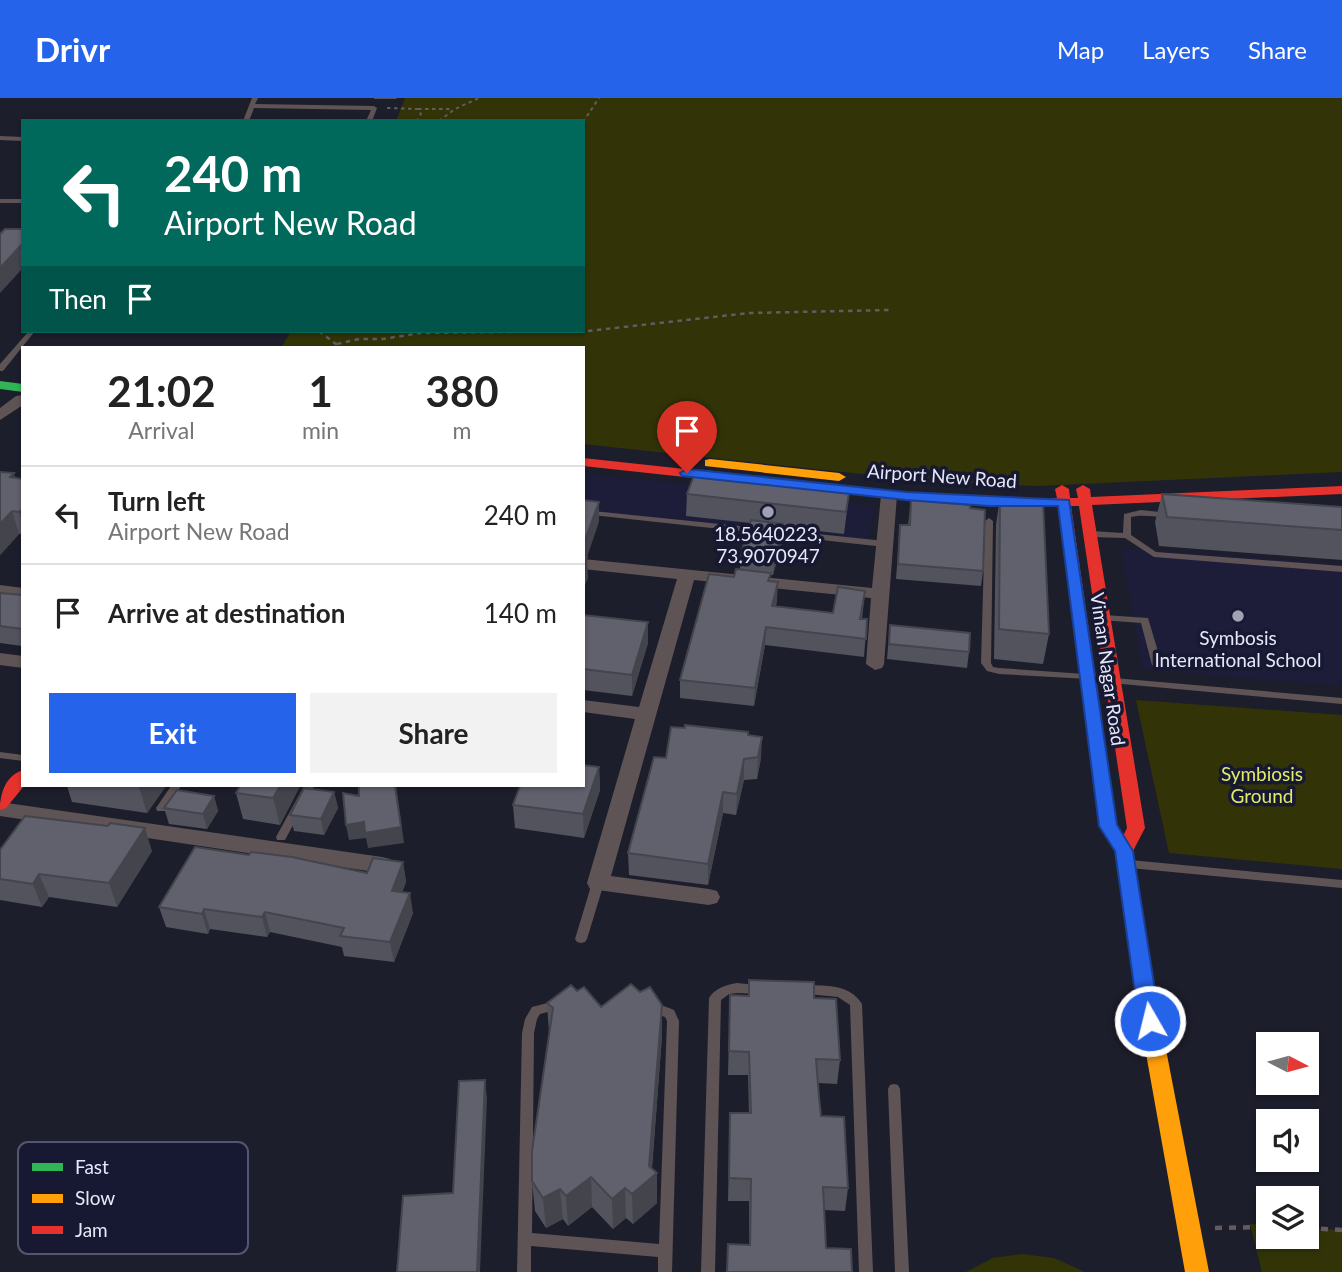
<!DOCTYPE html>
<style>
body{margin:0;font-family:Lato,sans-serif;background:#f2f2f2;color:#222;height:100vh;display:flex;flex-direction:column;font-size:26px;white-space:nowrap}
*{box-sizing:border-box;margin:0}
p{font-size:23px;color:#767676}
.icon{flex:none;width:38px;height:38px;fill:none;stroke:currentColor;stroke-width:2;stroke-linecap:round;stroke-linejoin:round}
.map{position:relative;flex:1;overflow:hidden}
.panel{position:absolute;left:21px;top:248px;width:564px;height:441px;display:flex;flex-direction:column;background:#fff;border-radius:0px;box-shadow:0 2px 5px #0004}
.panel>*{flex:none}
.top-card{position:absolute;left:21px;top:21px;width:564px;height:214px;border-radius:0px;box-shadow:0 2px 5px #0004;background:#00695c;color:#fff;overflow:hidden}
.needle{width:46px;rotate:96deg}
.controls{position:absolute;left:1256px;top:934px;display:grid;gap:14px}
.controls a{display:grid;place-items:center;width:63px;height:63px;border-radius:0px;background:#fff;box-shadow:0 2px 5px #0004;font-size:35px}
.pin{position:absolute;display:grid;place-items:center;width:60px;height:60px;color:#fff;margin:-72px -30px;border-radius:50% 50% 50% 0;rotate:-45deg;box-shadow:0 0 7px #0007}
.pin .icon{rotate:45deg}
.me{position:absolute;width:77px;margin:-38px;rotate:352deg;stroke-linejoin:round;filter:drop-shadow(0 0 5px #0008)}
.turn{display:flex;align-items:center;gap:24px;height:147px;padding:0 28px;font-size:32px}
.turn .icon{width:91px;height:91px;stroke-width:2.5}
.turn b{display:block;font-size:49px;line-height:60px}
.then{display:flex;align-items:center;height:66px;padding:0 28px;background:#0003;gap:14px;font-size:26px}
.eta{display:flex;justify-content:space-evenly;align-items:center;height:119px;text-align:center}
.eta b{font-size:42px;font-weight:700;line-height:49px}
.cta{display:flex;gap:14px;margin-top:auto;padding:14px 28px}
.cta a{flex:1;height:80px;border-radius:0px;background:#2563eb;color:#fff;font-size:28px;font-weight:700;line-height:80px;text-align:center}
.cta a+a{background:#f2f2f2;color:#222}
ul{padding:0;list-style:none}
li{display:flex;align-items:center;gap:21px;height:98px;padding:0 28px;border-top:2px solid #e0e0e0}
li div{flex:1}
li b{display:block;font-size:26px}
li em{font-style:normal}
header{display:flex;align-items:center;gap:42px;box-sizing:border-box;height:98px;padding:0 35px;background:#2563eb;color:#fff}
header strong{font-size:33px}
nav{display:flex;gap:38px;margin-inline-start:auto;font-size:24px}
.map>svg:first-child{display:block}
</style>
<header>
<strong>Drivr</strong>
<nav><a>Map</a><a>Layers</a><a>Share</a></nav>
</header>
<div class="map">
<svg width="1342" height="1174" viewBox="0 0 1342 1174">
<rect width="100%" height="100%" fill="#1d1e2b"/>
<path fill="#1d1d3a" d="M583 375 874 408 868 447 583 415Z
M1121 450 1342 466V588L1142 571Z"/>
<path fill="#323408" d="M405 0H1342V374L1038 388 937 384 583 346V250H281L291 233H583V23H396Z
M1136 602 1342 617V771L1169 755Z
M1250 1126 1269 1127V1139H1307V1130L1342 1132V1174H1262Z
M1022 1156 1054 1160 1085 1174H966L993 1160Z"/>
<g fill="none" stroke-linecap="round" stroke-linejoin="round">
<path stroke="#635b60" stroke-width="2" stroke-dasharray="3.5 3.5" stroke-linecap="butt" d="M387 10 418 11 421 16 417 23
M418 11H451
M439 23 455 11 479 0
M583 24 599 0"/>
<path stroke="#635b60" stroke-width="2.5" stroke-dasharray="4.5 4.5" stroke-linecap="butt" d="M319 233 341 250
M337 246 359 241H382L421 235 587 233 750 215 889 212"/>
<path stroke="#635b60" stroke-width="4.5" stroke-dasharray="7 7" stroke-linecap="butt" d="M1215 1130 1269 1129
M1307 1130 1342 1132"/>
<path fill="#5f5455" fill-rule="evenodd" d="M252 0H258L255 6 374 8 377 10 372 23H366L371 12 254 10 249 23H243Z
M0 38 23 39V43L0 42Z
M0 101H23V105H0Z
M29 233H35L3 273H0V266Z
M583 412 885 443 889 446 885 449 583 416Z
M1141 412 1169 415 1173 417C1162 422 1146 415 1131 419V437L1156 454 1342 468V474L1154 459 1125 440 1091 439 1087 436 1091 433 1123 435 1124 416Z
M989 420 993 423 991 565 993 569 999 570 1085 576 1088 577 1090 579 1088 581 999 576 987 573 981 565 985 423Z
M1104 517 1148 520 1162 567 1160 569 1157 570 1152 567 1141 525 1101 522 1099 520Z
M1114 580 1342 600V606L1111 585 1109 583 1111 581Z
M0 654 23 657V663L0 660Z
M171 688H181L165 713H157L156 710Z
M304 688H314L285 742H277L276 739Z
M1130 762 1342 782V790L1130 770 1126 769 1125 766 1126 763Z
M598 781 602 782 604 785 587 841 585 844 581 845 577 844 575 841 592 785 594 782Z
M737 885 766 888 768 891 766 894 762 896 737 895 729 896 721 902 715 1174H701L709 900C715 890 726 887 737 885Z
M802 887C824 888 849 885 862 906L873 1174H859L850 907 838 899 798 895 796 892 798 889Z
M559 902 563 904 565 907 563 910 540 916 537 921 534 935 532 1135 659 1146 667 923 665 919 647 913 645 910 647 907C655 904 666 909 674 912L679 923 672 1174H658V1159L531 1148V1174H517L522 935 525 921 532 909Z
M894 986 898 987 900 991 909 1174H895L888 991 890 987Z"/>
<path fill="#5f5455" fill-rule="evenodd" d="M23 297V307L0 322V310L16 298Z
M889 392 897 397 884 566 882 570 875 572 866 566 871 500 694 482 611 778 709 791 717 793 720 799 717 805 709 807 590 791 587 785 635 621 583 614V602L639 609 677 481 583 471V461L872 490 881 397Z
M0 487 23 490V500L0 497Z
M0 555 23 558V570L0 567Z
M0 704 382 759 390 761 393 767 390 773 382 775 0 718Z"/>
<path fill="#30b455" fill-rule="evenodd" d="M0 283 23 286V294L0 291Z"/>
<path fill="#ff9f0a" fill-rule="evenodd" d="M710 361 839 375 846 379 839 383 705 368V362Z
M1147 897 1154 899 1157 905 1209 1174H1185L1137 905 1140 899Z"/>
<path fill="#e5322d" fill-rule="evenodd" d="M583 360 731 376 738 380 731 384 583 368Z
M814 385C894 392 976 404 1057 400L1055 391 1062 387 1069 391 1070 400H1078L1076 391 1083 387 1090 391 1091 399 1342 388V396L1092 407 1145 730 1133 753 1157 905 1154 911 1147 913 1140 911 1137 905 1115 754 1099 728 1058 409 989 408 809 392V386ZM1071 408H1079L1127 730 1123 738 1117 727Z
M23 672 24 688 6 710 0 712C0 696 5 678 23 672Z"/>
</g>
<path fill="#53535e" d="M374 0H397L396 1H374Z
M14 375 15 380 23 381V436H19L0 457Z
M850 389 844 436 783 429V440L773 477H770V483L777 502 776 508 833 515 865 493 862 521H867L864 559 765 547 754 608 680 600V582L734 479 740 472V459L750 425 686 418 687 396Z
M1162 396 1342 409V462L1159 448 1155 424Z
M1000 399 1049 536 1043 566 994 561 996 427Z
M911 402 983 473 981 488 896 481 900 427H908Z
M0 495 23 497V549L22 548 0 545Z
M583 517 648 545 632 598 583 592Z
M890 527 969 554 967 570 887 561Z
M748 637 761 660 757 681 744 682 736 717 723 715 708 787 629 777 628 755Z
M599 669 600 692 584 740 515 730 513 707Z
M67 688H166L147 715 72 704Z
M240 688H300L280 727 243 721 236 695Z
M334 694 338 710 324 737 294 733 290 717Z
M214 698 218 713 207 731 169 726 164 710Z
M0 752 152 753 117 809 49 799 42 809 0 802Z
M403 764 406 784 402 794 413 815 394 864 344 858 342 849 270 834 267 839 210 831 208 836 166 829 159 809 367 775Z
M749 882 814 900 840 962 837 986 818 985 821 1018 848 1090 845 1113 824 1112 826 1150 852 1174H727L728 1146 749 1147V1103H728L730 1015H749L748 977H728L730 897 748 898Z
M577 893 601 909 662 938 652 1071 657 1105 633 1126 626 1120 613 1131 592 1109 568 1128 563 1121 546 1130 535 1113 532 1083 549 935 547 905Z"/>
<path fill="#43444c" d="M23 145V170L0 195V170Z
M599 404V424L587 459 583 460V440Z
M23 410V425L19 414Z
M12 413 19 436 0 457V426Z
M783 426V440L773 477 774 463Z
M587 459 588 480 583 492V469Z
M778 484 777 502 771 526 772 508Z
M648 524V545L632 598V577Z
M766 529 765 547 754 608 755 590Z
M762 639 761 660 757 681 758 659Z
M744 661V682L736 717 737 696Z
M599 669 600 692 584 740 583 716Z
M139 688H166L147 715 139 689Z
M280 688H300L280 727 273 700Z
M396 688 404 745 368 750 366 740 349 742 346 727 364 724Z
M334 694 338 710 324 737 321 721Z
M723 694V715L708 787V766Z
M214 698 218 713 207 731 203 716Z
M145 730 152 753 117 809 109 785Z
M403 764 406 784 395 813 392 793Z
M39 776 49 799 42 809 33 786Z
M410 795 413 815 394 864 390 844Z
M204 811 210 831 208 836 202 816Z
M265 814 270 834 267 839 262 819Z
M662 907V938L651 1080 657 1075V1105L633 1126 632 1096 649 1068Z
M485 982 487 1000 480 1174H477Z
M591 1079 592 1109 568 1128 566 1098Z
M625 1090 626 1120 613 1131 612 1101Z
M560 1091 563 1121 546 1130 543 1100Z"/>
<path fill="#60616d" stroke="#43444c" stroke-width="2" d="M5 131H23V145L0 170V136Z
M696 372 850 389 846 414 687 396Z
M0 374 14 375 10 379 23 381V410L19 414 12 413 0 426Z
M1162 396 1342 409V432L1167 419Z
M1000 399 1043 403 1049 536 999 531Z
M583 402 599 404 586 439 583 440Z
M911 402 970 407V410L985 412 983 473 898 466 900 427H910Z
M751 422 783 426 774 463 740 459Z
M583 459H587L583 469Z
M736 471 771 475 768 483 778 484 772 508 833 515 838 489 865 493 860 521H867L866 541 766 529 755 590 680 582 709 476 734 479Z
M0 495 23 497V531L0 528Z
M583 517 648 524 632 577 583 571Z
M890 527 970 535 969 554 889 546Z
M685 627 748 634V637L762 639 758 659 744 661 737 696 723 694 708 766 628 755 654 659 666 660 671 629 685 630Z
M583 667 599 669 583 716 513 707 520 688H583Z
M240 688H280L273 700 236 695Z
M359 688H395L401 729 365 735 364 724 346 727 343 695 359 698Z
M304 690 334 694 321 721 290 717Z
M177 692 214 698 203 716 164 710Z
M25 718 108 728 110 725 145 730 109 785 39 776 33 786 0 781V752Z
M195 749 249 757 251 754 292 759 367 775 373 760 403 764 392 793 410 795 390 844 340 838 344 830 265 814 262 819 204 811 202 816 159 809Z
M749 882 814 884V900L836 901 840 962 816 961 819 999 821 1018 844 1019 848 1090 823 1089 826 1150 851 1151 852 1174H727L728 1146 750 1147 751 1081 729 1080 730 1015H751L749 954 729 953 730 897 749 898Z
M631 886 640 894 650 889 662 907 649 1068 657 1075 632 1096 625 1090 612 1101 591 1079 566 1098 560 1091 543 1100 532 1083V1053L553 910 547 905 571 887 577 893 584 889 601 909Z
M485 982 477 1174H397L403 1098 453 1095 459 983Z"/>
<path fill="#2563eb" stroke="#184099" stroke-width="2" d="M687 371 906 394 1069 402 1117 727 1133 753 1160 923 1157 929 1150 932 1142 929 1139 923 1115 753 1099 728 1058 408H989L906 402 682 378 680 375Z"/>
<g fill="#a0a1b2" stroke="#171831" stroke-width="2.5">
<circle cx="768" cy="414" r="7"/>
<circle cx="1238" cy="518" r="7"/>
</g>
<g text-anchor="middle" stroke-width="7" stroke-linejoin="round" paint-order="stroke">
<g font-size="19" fill="#e6e8fa" stroke="#171831">
<text transform="translate(942 378) rotate(4)" y="7">Airport New Road</text>
<text transform="translate(1108 571) rotate(82)" y="7">Viman Nagar Road</text>
</g>
<g font-size="19" fill="#e6e8fa" stroke="#171831">
<text x="768" y="443">18.5640223,<tspan x="768" dy="22">73.9070947</tspan></text>
<text x="1238" y="547">Symbosis<tspan x="1238" dy="22">International School</tspan></text>
</g>
<g font-size="19" fill="#e0ea6b" stroke="#171831">
<text x="1262" y="683">Symbiosis<tspan x="1262" dy="22">Ground</tspan></text>
</g>
</g>
<rect x="18" y="1044" width="230" height="112" rx="10" fill="#171831" stroke="#55566d" stroke-width="2"/>
<rect x="32" y="1065" width="31" height="8" fill="#30b455"/>
<rect x="32" y="1096" width="31" height="9" fill="#ff9f0a"/>
<rect x="32" y="1128" width="31" height="8" fill="#e5322d"/>
<g font-size="19" fill="#e6e8fa">
<text x="75" y="1076">Fast</text>
<text x="75" y="1107">Slow</text>
<text x="75" y="1139">Jam</text>
</g>
</svg>
<div class="controls">
<a><svg class="needle" viewBox="-14 -14 28 28"><path d="M0-13l5 13h-10z" fill="#e53935"/><path d="M0 13l5-13h-10z" fill="#767676"/></svg></a>
<a><svg class="icon" aria-label="sound" viewBox="0 0 24 24"><path d="M4 9h4l5-4v14l-5-4H4zM17 9q2 3 0 6"/></svg></a>
<a><svg class="icon" aria-label="layers" viewBox="0 0 24 24"><path d="M12 4l9 5-9 5-9-5zM3 14l9 5 9-5"/></svg></a>
</div>
<div class="pin" style="left:687px;top:375px;background:#d93025"><svg class="icon" aria-label="arrive" viewBox="0 0 24 24"><path d="M6 21V4h12l-3 4 3 4H6"/></svg></div>
<svg class="me" style="left:1150px;top:923px" viewBox="-20 -20 40 40"><circle r="17" fill="#2563eb" stroke="#fff" stroke-width="3"/><path d="M0-11L8 9 0 5-8 9z" fill="#fff"/></svg>
<div class="top-card">
<div class="turn"><svg class="icon" aria-label="left" viewBox="0 0 24 24"><path d="M17 20v-9H6M10 6l-5 5 5 5"/></svg><div><b>240 m</b>Airport New Road</div></div>
<div class="then">Then<svg class="icon" aria-label="arrive" viewBox="0 0 24 24"><path d="M6 21V4h12l-3 4 3 4H6"/></svg></div>
</div>
<section class="panel">
<div class="eta">
<div><b>21:02</b><p>Arrival</p></div>
<div><b>1</b><p>min</p></div>
<div><b>380</b><p>m</p></div>
</div>
<ul>
<li><svg class="icon" aria-label="left" viewBox="0 0 24 24"><path d="M17 20v-9H6M10 6l-5 5 5 5"/></svg><div><b>Turn left</b><p>Airport New Road</p></div><em>240 m</em></li>
<li><svg class="icon" aria-label="arrive" viewBox="0 0 24 24"><path d="M6 21V4h12l-3 4 3 4H6"/></svg><div><b>Arrive at destination</b></div><em>140 m</em></li>
</ul>
<div class="cta"><a>Exit</a><a>Share</a></div>
</section>
</div>
